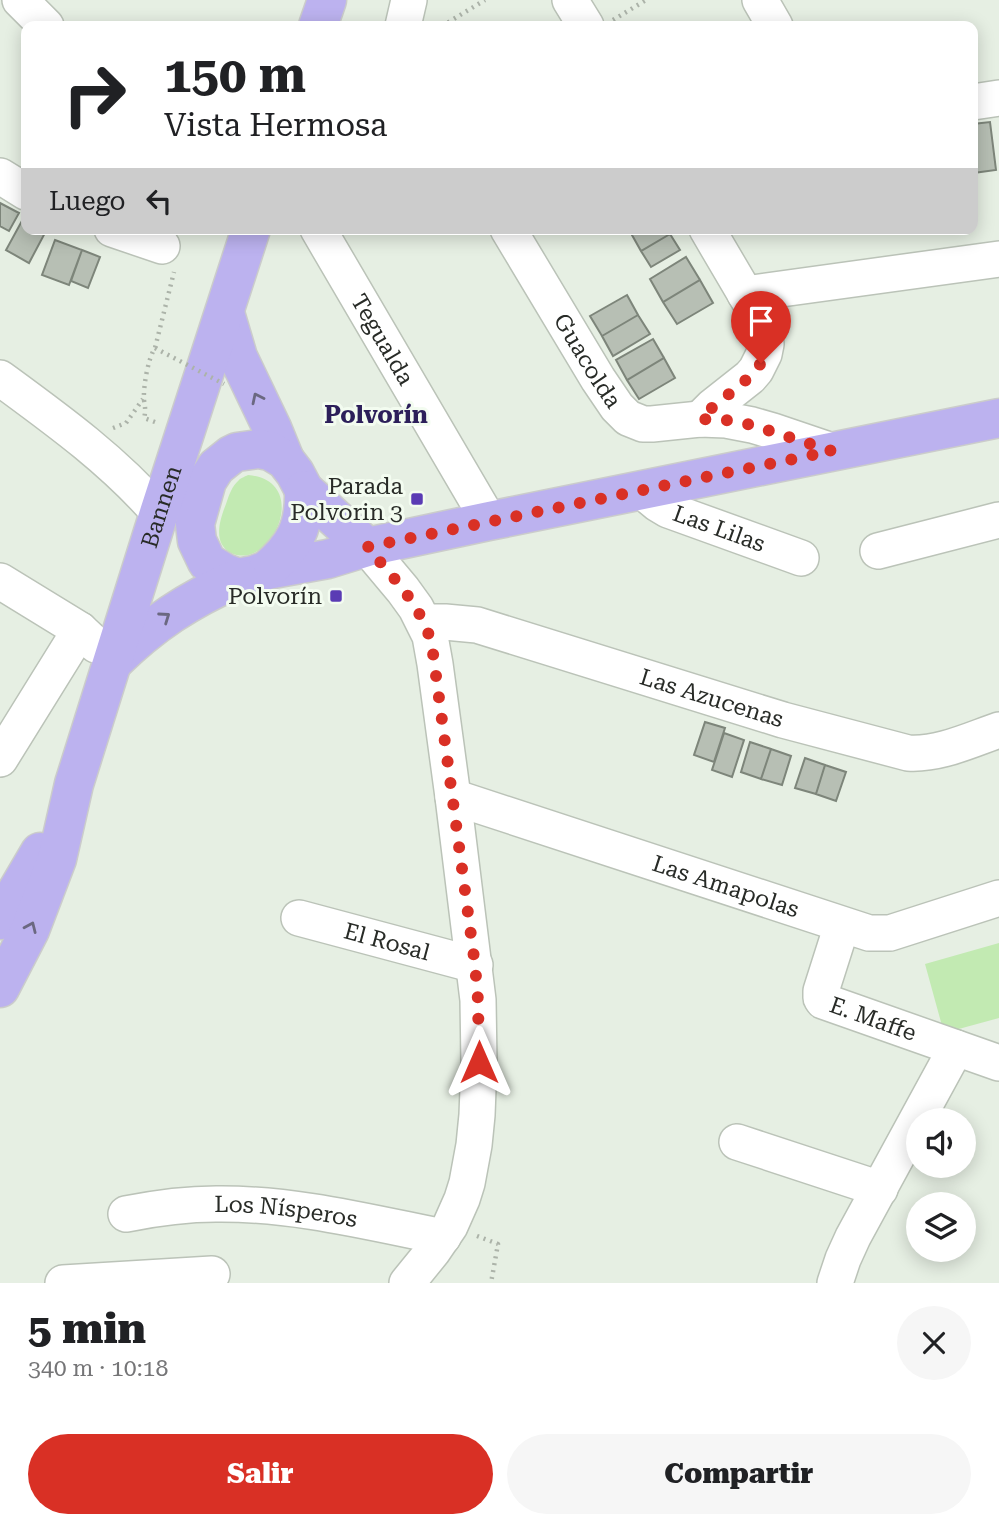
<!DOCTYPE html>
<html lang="es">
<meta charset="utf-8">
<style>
body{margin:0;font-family:"Roboto Serif",serif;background:#f6f6f6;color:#202124;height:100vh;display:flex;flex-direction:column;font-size:26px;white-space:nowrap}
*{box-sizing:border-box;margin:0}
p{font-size:23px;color:#757577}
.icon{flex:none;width:38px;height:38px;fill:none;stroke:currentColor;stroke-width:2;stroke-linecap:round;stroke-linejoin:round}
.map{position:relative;height:1283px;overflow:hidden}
.details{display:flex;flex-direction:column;background:#fff;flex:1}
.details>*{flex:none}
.top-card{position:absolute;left:21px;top:21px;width:957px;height:214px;border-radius:14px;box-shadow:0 4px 18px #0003;background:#fff;color:#202124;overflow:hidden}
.fabs{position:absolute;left:906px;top:1108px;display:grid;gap:14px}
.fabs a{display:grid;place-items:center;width:70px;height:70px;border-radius:50%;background:#fff;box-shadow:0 4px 18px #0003;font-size:35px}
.pin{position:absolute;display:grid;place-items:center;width:60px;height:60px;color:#fff;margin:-72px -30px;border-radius:50% 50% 50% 0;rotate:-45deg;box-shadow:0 0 7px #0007}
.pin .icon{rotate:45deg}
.me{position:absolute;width:77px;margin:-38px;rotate:0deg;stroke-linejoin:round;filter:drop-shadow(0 0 5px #0008)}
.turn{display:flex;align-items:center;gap:24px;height:147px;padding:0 28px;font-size:32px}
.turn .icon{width:91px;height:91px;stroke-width:2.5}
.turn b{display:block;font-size:49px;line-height:60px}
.then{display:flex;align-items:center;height:66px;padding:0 28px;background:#0003;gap:14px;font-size:26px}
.round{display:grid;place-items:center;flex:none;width:74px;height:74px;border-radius:37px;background:#f6f6f6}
.summary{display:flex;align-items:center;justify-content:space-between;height:119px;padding:0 28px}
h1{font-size:42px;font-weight:800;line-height:52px}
.button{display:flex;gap:14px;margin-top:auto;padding:14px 28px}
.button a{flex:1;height:80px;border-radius:42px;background:#d93025;color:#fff;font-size:28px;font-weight:800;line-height:80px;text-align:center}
.button a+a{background:#f6f6f6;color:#202124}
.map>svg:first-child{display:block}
</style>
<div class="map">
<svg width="999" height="1283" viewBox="0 0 999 1283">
<rect width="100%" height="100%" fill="#e6efe3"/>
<path fill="#c2eab2" d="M248 475C313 481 271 572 231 553 212 543 220 519 226 504 229 495 232 486 239 480 239 479 248 475 248 475Z
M999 943V1018L944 1033 925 964Z"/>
<path fill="#b7bfb4" stroke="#7d857a" stroke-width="2" d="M990 122 996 170 973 173V124Z
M0 203 19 213 9 231 0 226Z
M23 219 26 221V229H42L46 231 29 263 6 250Z
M641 229H667L670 234 641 251 632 235Z
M670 234 680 250 651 267 641 251Z
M55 240 82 250 69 285 42 275Z
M82 250 100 257 88 288 71 281Z
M686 257 700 280 663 302 650 279Z
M700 280 713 303 677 324 663 302Z
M627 295 638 315 602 336 590 316Z
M638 315 650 334 613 356 602 336Z
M653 339 664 358 627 380 616 360Z
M664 358 675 378 639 399 627 380Z
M705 722 725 728 714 762 694 755Z
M724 733 744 740 732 777 712 770Z
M750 742 771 749 761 779 741 772Z
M771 749 791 756 782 785 761 779Z
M805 758 825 765 816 794 795 788Z
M825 765 846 772 836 801 816 794Z"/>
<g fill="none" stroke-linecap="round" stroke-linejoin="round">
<g stroke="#bbc3b8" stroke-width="38">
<g id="minor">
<path d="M20 0 46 26"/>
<path d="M570 0 586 26"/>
<path d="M760 0 775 26"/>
<path d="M403 26 409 0"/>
<path d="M973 102 999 98"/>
<path d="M0 176 26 192"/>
<path d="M112 229 162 246"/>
<path id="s1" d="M318 229 489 521"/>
<path id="s2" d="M508 229 598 379 617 407 628 418 643 424H652L700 419 726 420 752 425 773 431 832 451"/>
<path d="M745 294 999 259"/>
<path d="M0 378C56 419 113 460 159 513"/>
<path d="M700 419 712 407 750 377 756 370 764 354 766 344 761 321 707 229"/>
<path id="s3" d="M641 490 658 504 668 510 801 558"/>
<path d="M367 547 403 590 416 608 430 636 435 664 453 797 478 1000 479 1062 477 1115 474 1145 467 1183 462 1199 450 1226 433 1251 407 1283"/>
<path d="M878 551 999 520"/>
<path d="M0 581 80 630 96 645"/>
<path id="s4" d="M424 622H445L477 625 783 720 908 753C939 755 970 740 999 730"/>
<path d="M0 759 80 630"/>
<path id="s5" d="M453 797 869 933H890L999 898"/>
<path id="s6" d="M299 918 475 965"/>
<path id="s7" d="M842 925 821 991V998L823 1001 999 1063"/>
<path d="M737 1142 880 1189"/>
<path id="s8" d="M126 1214C156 1208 186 1204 216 1204 293 1203 368 1222 443 1237"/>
<path d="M63 1283 212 1274"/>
<path d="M835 1283 843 1259 853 1237 956 1048"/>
</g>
</g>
<g stroke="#cbcccb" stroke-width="41">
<g id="major">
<path d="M318 26 327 0"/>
<path d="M225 313 238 357 272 428 285 460"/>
<path d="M367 547 304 490 295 473 285 460 270 451 259 449 237 452 231 455 216 467 207 481 195 524 197 541 207 562 225 573 238 578 254 575 267 570 328 559 367 547 489 521 999 418"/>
<path d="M267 570C295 546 305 527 304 490"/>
<path d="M113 662C153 623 187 601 238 578"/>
<path d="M0 920 40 852"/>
<path id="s9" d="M0 988 30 930 57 859 74 784 159 513 251 229"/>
</g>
</g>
<path stroke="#acb3a9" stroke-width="4.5" stroke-dasharray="2 5" stroke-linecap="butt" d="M613 20 646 0
M442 26 485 0
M155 422 144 418C146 411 145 407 144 400 143 388 148 358 155 348L174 272
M113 428 126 423 143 399
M477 1236 498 1244 491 1283"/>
<use href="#minor" stroke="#fff" stroke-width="35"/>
<use href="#major" stroke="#bcb2ef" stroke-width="38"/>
<path stroke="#acb3a9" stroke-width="4.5" stroke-dasharray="2 5" stroke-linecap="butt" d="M155 348 224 384"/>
</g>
<defs><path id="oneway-chevron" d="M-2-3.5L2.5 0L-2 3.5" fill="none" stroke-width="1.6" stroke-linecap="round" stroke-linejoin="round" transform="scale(1.75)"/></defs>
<g stroke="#6b6881">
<use href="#oneway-chevron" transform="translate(257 398) rotate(-116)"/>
<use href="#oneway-chevron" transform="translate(165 617) rotate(-35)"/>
<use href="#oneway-chevron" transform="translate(31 927) rotate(-66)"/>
</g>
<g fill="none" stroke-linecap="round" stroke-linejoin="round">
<path stroke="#d93025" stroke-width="12" stroke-dasharray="0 21.6" d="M479 1062 478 1000 475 965 432 646C423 607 393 577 367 547L832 451 752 425 726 420 700 419C719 399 746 385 761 363"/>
</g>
<g fill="#5a3bb4" stroke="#f3fcf0" stroke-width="2.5">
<rect x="410" y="492" width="14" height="14" rx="3.5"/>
<rect x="329" y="589" width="14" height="14" rx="3.5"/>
</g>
<g text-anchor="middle" stroke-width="6" stroke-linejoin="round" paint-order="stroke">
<g font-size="23" fill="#282b27" stroke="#f3fcf0">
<text dy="8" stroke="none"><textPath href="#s1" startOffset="128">Tegualda</textPath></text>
<text dy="8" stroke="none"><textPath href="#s2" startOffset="154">Guacolda</textPath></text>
<text dy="8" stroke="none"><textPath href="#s9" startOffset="509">Bannen</textPath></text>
<text dy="8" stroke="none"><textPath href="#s3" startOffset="88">Las Lilas</textPath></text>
<text dy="8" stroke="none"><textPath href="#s4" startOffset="299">Las Azucenas</textPath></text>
<text dy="8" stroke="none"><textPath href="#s5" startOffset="287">Las Amapolas</textPath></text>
<text dy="8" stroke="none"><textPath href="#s6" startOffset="91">El Rosal</textPath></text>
<text dy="8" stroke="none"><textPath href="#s7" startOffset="133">E. Maffe</textPath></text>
<text dy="8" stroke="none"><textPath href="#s8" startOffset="161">Los Nísperos</textPath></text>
</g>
<g font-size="23" fill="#282b27" stroke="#f3fcf0" text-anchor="end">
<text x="403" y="494">Parada<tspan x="403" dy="26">Polvorin 3</tspan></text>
<text x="322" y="604">Polvorín</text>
</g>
<g font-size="24" font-weight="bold" fill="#2c1f5a" stroke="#f3fcf0">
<text x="376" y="423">Polvorín</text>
</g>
</g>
</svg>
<div class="fabs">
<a><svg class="icon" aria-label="sound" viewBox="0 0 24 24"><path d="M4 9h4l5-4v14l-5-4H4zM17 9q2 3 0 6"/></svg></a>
<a><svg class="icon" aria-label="layers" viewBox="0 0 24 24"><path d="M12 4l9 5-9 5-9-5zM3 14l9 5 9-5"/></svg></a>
</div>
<div class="pin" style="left:761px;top:363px;background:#d93025"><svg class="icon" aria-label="arrive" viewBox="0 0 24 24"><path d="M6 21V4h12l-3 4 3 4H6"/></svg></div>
<svg class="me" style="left:479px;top:1062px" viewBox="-20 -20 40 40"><path d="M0-17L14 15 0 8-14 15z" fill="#d93025" stroke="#fff" stroke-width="4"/></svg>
<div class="top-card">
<div class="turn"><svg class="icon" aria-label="right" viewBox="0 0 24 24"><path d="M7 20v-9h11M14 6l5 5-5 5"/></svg><div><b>150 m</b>Vista Hermosa</div></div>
<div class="then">Luego<svg class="icon" aria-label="left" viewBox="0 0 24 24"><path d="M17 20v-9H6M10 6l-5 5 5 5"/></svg></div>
</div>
</div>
<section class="details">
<div class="summary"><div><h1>5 min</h1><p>340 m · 10:18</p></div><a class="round"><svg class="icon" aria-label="close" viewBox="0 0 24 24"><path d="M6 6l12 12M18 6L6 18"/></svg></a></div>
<div class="button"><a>Salir</a><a>Compartir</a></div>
</section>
